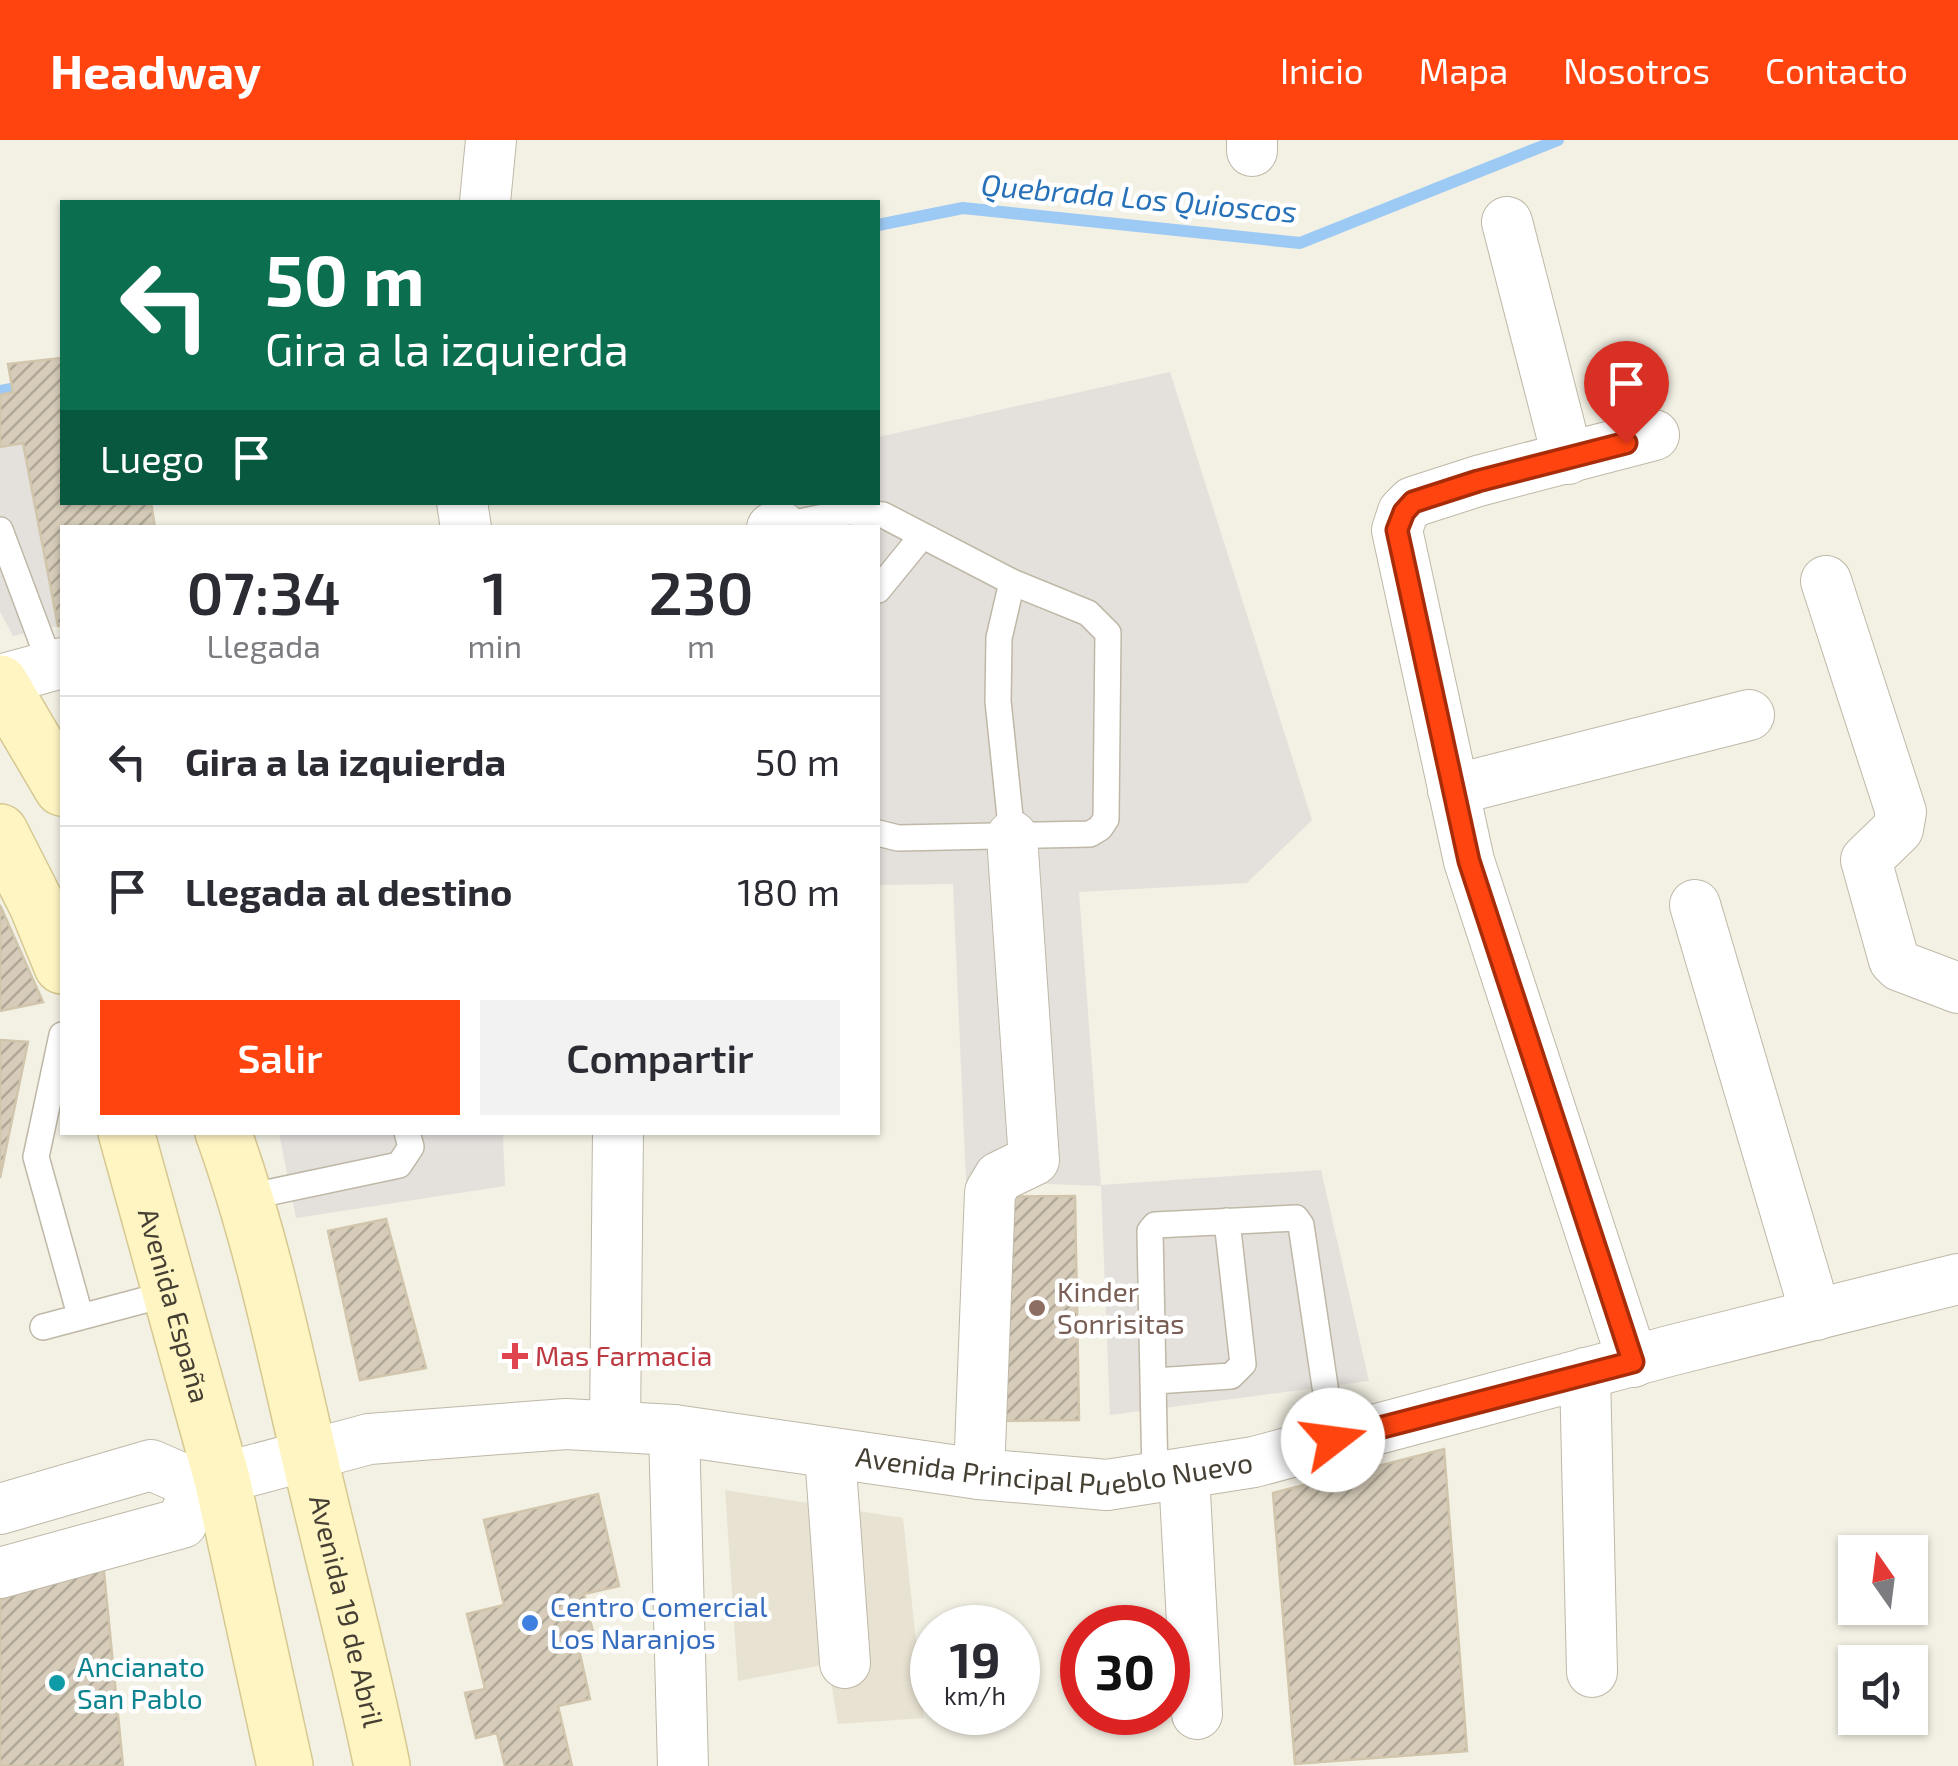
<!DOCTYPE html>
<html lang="es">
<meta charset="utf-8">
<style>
body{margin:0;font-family:"Exo 2",sans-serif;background:#f2f2f3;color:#2b2b33;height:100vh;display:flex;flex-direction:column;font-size:38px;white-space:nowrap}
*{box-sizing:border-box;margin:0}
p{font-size:32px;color:#7c7c81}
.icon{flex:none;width:55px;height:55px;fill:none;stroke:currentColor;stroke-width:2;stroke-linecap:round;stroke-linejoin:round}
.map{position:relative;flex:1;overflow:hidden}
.drawer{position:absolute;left:60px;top:385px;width:820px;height:610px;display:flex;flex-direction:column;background:#fff;border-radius:0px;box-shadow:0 2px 8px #0004}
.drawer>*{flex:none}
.hud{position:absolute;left:60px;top:60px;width:820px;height:305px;border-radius:0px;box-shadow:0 2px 8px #0004;background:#0b6e4f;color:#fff;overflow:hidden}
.needle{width:65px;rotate:346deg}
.tools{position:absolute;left:1838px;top:1395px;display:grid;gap:20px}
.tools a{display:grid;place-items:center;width:90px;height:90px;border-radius:0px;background:#fff;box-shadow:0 2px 8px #0004;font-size:50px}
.speed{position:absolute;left:910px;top:1465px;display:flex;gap:20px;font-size:50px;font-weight:700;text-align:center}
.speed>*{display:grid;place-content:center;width:130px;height:130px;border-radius:50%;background:#fff;box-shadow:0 2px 8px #0004;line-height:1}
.speed small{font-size:25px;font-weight:400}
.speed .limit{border:15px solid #d22;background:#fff;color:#111}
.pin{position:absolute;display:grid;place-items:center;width:85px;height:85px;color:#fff;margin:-102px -42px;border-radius:50% 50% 50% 0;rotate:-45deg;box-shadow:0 0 10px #0007}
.pin .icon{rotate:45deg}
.me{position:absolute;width:110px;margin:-55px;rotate:75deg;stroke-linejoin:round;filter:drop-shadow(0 0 8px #0008)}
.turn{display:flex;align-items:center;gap:35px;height:210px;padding:0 40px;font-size:45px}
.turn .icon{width:130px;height:130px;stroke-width:2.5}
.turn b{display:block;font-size:70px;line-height:85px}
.then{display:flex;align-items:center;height:95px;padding:0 40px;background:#0003;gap:20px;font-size:38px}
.eta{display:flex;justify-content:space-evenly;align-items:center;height:170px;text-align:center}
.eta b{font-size:60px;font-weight:600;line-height:70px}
.primary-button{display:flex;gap:20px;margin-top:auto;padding:20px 40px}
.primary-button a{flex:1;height:115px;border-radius:0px;background:#ff4410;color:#fff;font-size:40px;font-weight:600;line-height:115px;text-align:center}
.primary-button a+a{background:#f2f2f3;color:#2b2b33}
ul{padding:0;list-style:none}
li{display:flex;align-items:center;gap:30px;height:130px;padding:0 40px;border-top:2px solid #e1e1e2}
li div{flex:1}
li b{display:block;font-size:38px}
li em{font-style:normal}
header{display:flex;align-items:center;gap:60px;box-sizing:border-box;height:140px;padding:0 50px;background:#ff4410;color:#fff}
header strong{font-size:48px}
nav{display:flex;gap:55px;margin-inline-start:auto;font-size:35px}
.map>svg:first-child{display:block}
</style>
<header>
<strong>Headway</strong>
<nav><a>Inicio</a><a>Mapa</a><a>Nosotros</a><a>Contacto</a></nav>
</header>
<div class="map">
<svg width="1958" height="1626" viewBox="0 0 1958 1626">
<defs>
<pattern id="building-hatch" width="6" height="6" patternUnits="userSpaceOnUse" patternTransform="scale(2.5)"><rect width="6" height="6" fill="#d6ccb9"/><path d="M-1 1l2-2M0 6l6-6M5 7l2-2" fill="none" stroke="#afa797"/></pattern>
</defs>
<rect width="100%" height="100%" fill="#f3f0e4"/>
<path fill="#e8e2d2" d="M725 1350 903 1378 924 1578 838 1584 828 1524 738 1541Z"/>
<path fill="#e4e1dd" d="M1170 232 1312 680 1247 743 1079 752 1101 1045 1321 1030 1369 1241 1110 1275 1101 1046 966 1041 953 744 878 745V388H776L778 363 878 362V297Z
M23 303 58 486 13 496 0 472V307Z
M279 993H503L505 1046 296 1078Z"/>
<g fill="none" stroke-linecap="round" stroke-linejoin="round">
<path stroke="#9dcaf4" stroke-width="12" d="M878 85 963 68 1300 103 1558 0
M0 251 26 246"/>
</g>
<path fill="url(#building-hatch)" stroke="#d1c5ac" stroke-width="2.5" d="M62 218V362H151L155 388H62V485L58 486 23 303 0 307V255L13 252 8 224Z
M0 765 43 862 0 871Z
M0 900 28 902 0 1038Z
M1075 1056 1079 1280 983 1281 979 1057Z
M386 1079 426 1228 360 1240 328 1091Z
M1444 1309 1467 1611 1295 1624 1273 1353Z
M598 1354 619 1446 584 1454 593 1492 576 1496 590 1559 558 1566 572 1626H505L497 1593 476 1598 465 1553 485 1549 467 1474 504 1465 484 1380Z
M103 1422 123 1626H0V1460Z"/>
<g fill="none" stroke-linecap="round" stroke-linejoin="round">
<g stroke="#bfb8a7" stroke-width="28">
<path id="service" d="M780 386 848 372 883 375 1012 442 1088 473 1108 493 1106 679 1100 688 1090 694 898 698 878 693
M0 390 51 526
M1012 442 999 498 998 561 1012 696
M878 450 922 396
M62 895 36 1017 80 1175
M243 1058 399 1025 411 1007 407 992
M43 1187 171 1153
M1155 1241 1231 1236 1243 1224 1227 1081
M1155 1339 1150 1091 1155 1085 1296 1078 1301 1085 1333 1300"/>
</g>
<g stroke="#bfb8a7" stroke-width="52">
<g id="minor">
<path d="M1252 11V0"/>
<path d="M485 62 491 0"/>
<path d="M1507 82 1568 319"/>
<path d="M462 362 466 388"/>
<path d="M772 388 780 386"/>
<path d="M1826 441 1901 672 1898 689 1866 720 1894 820 1900 826 1958 848"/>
<path d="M0 540 62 523"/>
<path d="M1453 650 1749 575"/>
<path d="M1695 765 1816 1175"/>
<path d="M1633 1222 1469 721 1397 390 1403 372 1413 362 1478 341 1654 295"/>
<path d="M1585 1233 1592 1532"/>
<path d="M615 1286 618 992"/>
<path d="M674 1290 683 1626"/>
<path d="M830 1314 845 1523"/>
<path d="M979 1334 990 1052 999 1037 1034 1020 1012 696"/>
<path d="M1184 1335 1197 1574"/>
<path id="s1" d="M0 1369 151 1325 197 1345 369 1299 566 1284 674 1290 979 1334 1107 1345 1254 1322 1673 1210 1958 1139"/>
<path d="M0 1433 182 1383 197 1345"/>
</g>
</g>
<g stroke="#d6c891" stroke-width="58">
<g id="secondary">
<path d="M0 543 62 648"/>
<path d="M0 692 37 765 62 826"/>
<path id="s2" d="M126 992 222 1339 285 1626"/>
<path id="s3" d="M223 992C261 1097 284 1208 309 1315 333 1419 361 1522 382 1626"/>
</g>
</g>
<use href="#service" stroke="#fff" stroke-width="25"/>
<use href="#minor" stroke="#fff" stroke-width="50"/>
<use href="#secondary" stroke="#fff5c3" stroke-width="55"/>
</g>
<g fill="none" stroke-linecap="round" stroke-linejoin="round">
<g stroke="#a62c0a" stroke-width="25">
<path id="route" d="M1333 1300 1633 1222 1469 721 1397 390 1404 372 1413 362 1478 341 1626 303"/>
</g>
<use href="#route" stroke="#ff4410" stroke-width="18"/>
</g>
<circle fill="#8d6e63" stroke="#fff" stroke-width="4" cx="1037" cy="1168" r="10"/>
<path fill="#e0444e" stroke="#fff" stroke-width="4" d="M510 1201h10v10h10v10h-10v10h-10v-10h-10v-10h10z"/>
<circle fill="#3f7fe0" stroke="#fff" stroke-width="4" cx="530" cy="1483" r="10"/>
<circle fill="#0f9aa8" stroke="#fff" stroke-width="4" cx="57" cy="1543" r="10"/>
<g text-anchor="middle" stroke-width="9" stroke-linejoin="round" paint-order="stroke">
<g font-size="28" fill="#785e54" stroke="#fff" text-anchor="start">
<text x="1057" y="1162">Kinder<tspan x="1057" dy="32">Sonrisitas</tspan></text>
</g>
<g font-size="28" fill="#464034" stroke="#fff">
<text dy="10" stroke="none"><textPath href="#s2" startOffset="180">Avenida España</textPath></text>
<text dy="10" stroke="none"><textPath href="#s1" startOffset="1075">Avenida Principal Pueblo Nuevo</textPath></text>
<text dy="10" stroke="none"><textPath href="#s3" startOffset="495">Avenida 19 de Abril</textPath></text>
</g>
<g font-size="28" fill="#be3a42" stroke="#fff" text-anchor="start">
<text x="535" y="1226">Mas Farmacia</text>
</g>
<g font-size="28" fill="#366cbe" stroke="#fff" text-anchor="start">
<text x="550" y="1477">Centro Comercial<tspan x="550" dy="32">Los Naranjos</tspan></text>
</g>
<g font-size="28" fill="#0d838f" stroke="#fff" text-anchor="start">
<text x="77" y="1537">Ancianato<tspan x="77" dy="32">San Pablo</tspan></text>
</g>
<g font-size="30" font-style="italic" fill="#2771b8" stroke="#fff">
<text transform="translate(1139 59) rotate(5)" y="10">Quebrada Los Quioscos</text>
</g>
</g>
</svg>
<div class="tools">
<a><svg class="needle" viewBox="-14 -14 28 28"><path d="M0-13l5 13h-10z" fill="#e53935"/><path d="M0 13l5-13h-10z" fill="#7c7c81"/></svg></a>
<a><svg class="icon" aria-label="sound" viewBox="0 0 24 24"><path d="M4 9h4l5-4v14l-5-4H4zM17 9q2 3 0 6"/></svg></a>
</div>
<div class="speed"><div>19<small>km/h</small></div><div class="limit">30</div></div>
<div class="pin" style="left:1626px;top:303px;background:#d93025"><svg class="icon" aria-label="arrive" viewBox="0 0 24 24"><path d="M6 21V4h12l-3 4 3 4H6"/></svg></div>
<svg class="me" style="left:1333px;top:1300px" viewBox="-20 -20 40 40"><circle r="19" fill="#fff"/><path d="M0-13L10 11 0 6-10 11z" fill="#ff4410"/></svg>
<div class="hud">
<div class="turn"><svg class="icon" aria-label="left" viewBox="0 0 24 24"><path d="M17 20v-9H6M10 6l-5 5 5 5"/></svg><div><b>50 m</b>Gira a la izquierda</div></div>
<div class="then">Luego<svg class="icon" aria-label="arrive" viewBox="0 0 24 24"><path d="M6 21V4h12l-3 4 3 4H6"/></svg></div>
</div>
<section class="drawer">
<div class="eta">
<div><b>07:34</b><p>Llegada</p></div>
<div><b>1</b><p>min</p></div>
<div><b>230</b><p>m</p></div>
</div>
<ul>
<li><svg class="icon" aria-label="left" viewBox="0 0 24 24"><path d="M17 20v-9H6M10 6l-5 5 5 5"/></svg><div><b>Gira a la izquierda</b></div><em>50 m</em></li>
<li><svg class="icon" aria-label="arrive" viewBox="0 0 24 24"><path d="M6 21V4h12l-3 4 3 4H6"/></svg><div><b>Llegada al destino</b></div><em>180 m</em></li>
</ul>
<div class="primary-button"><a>Salir</a><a>Compartir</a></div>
</section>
</div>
